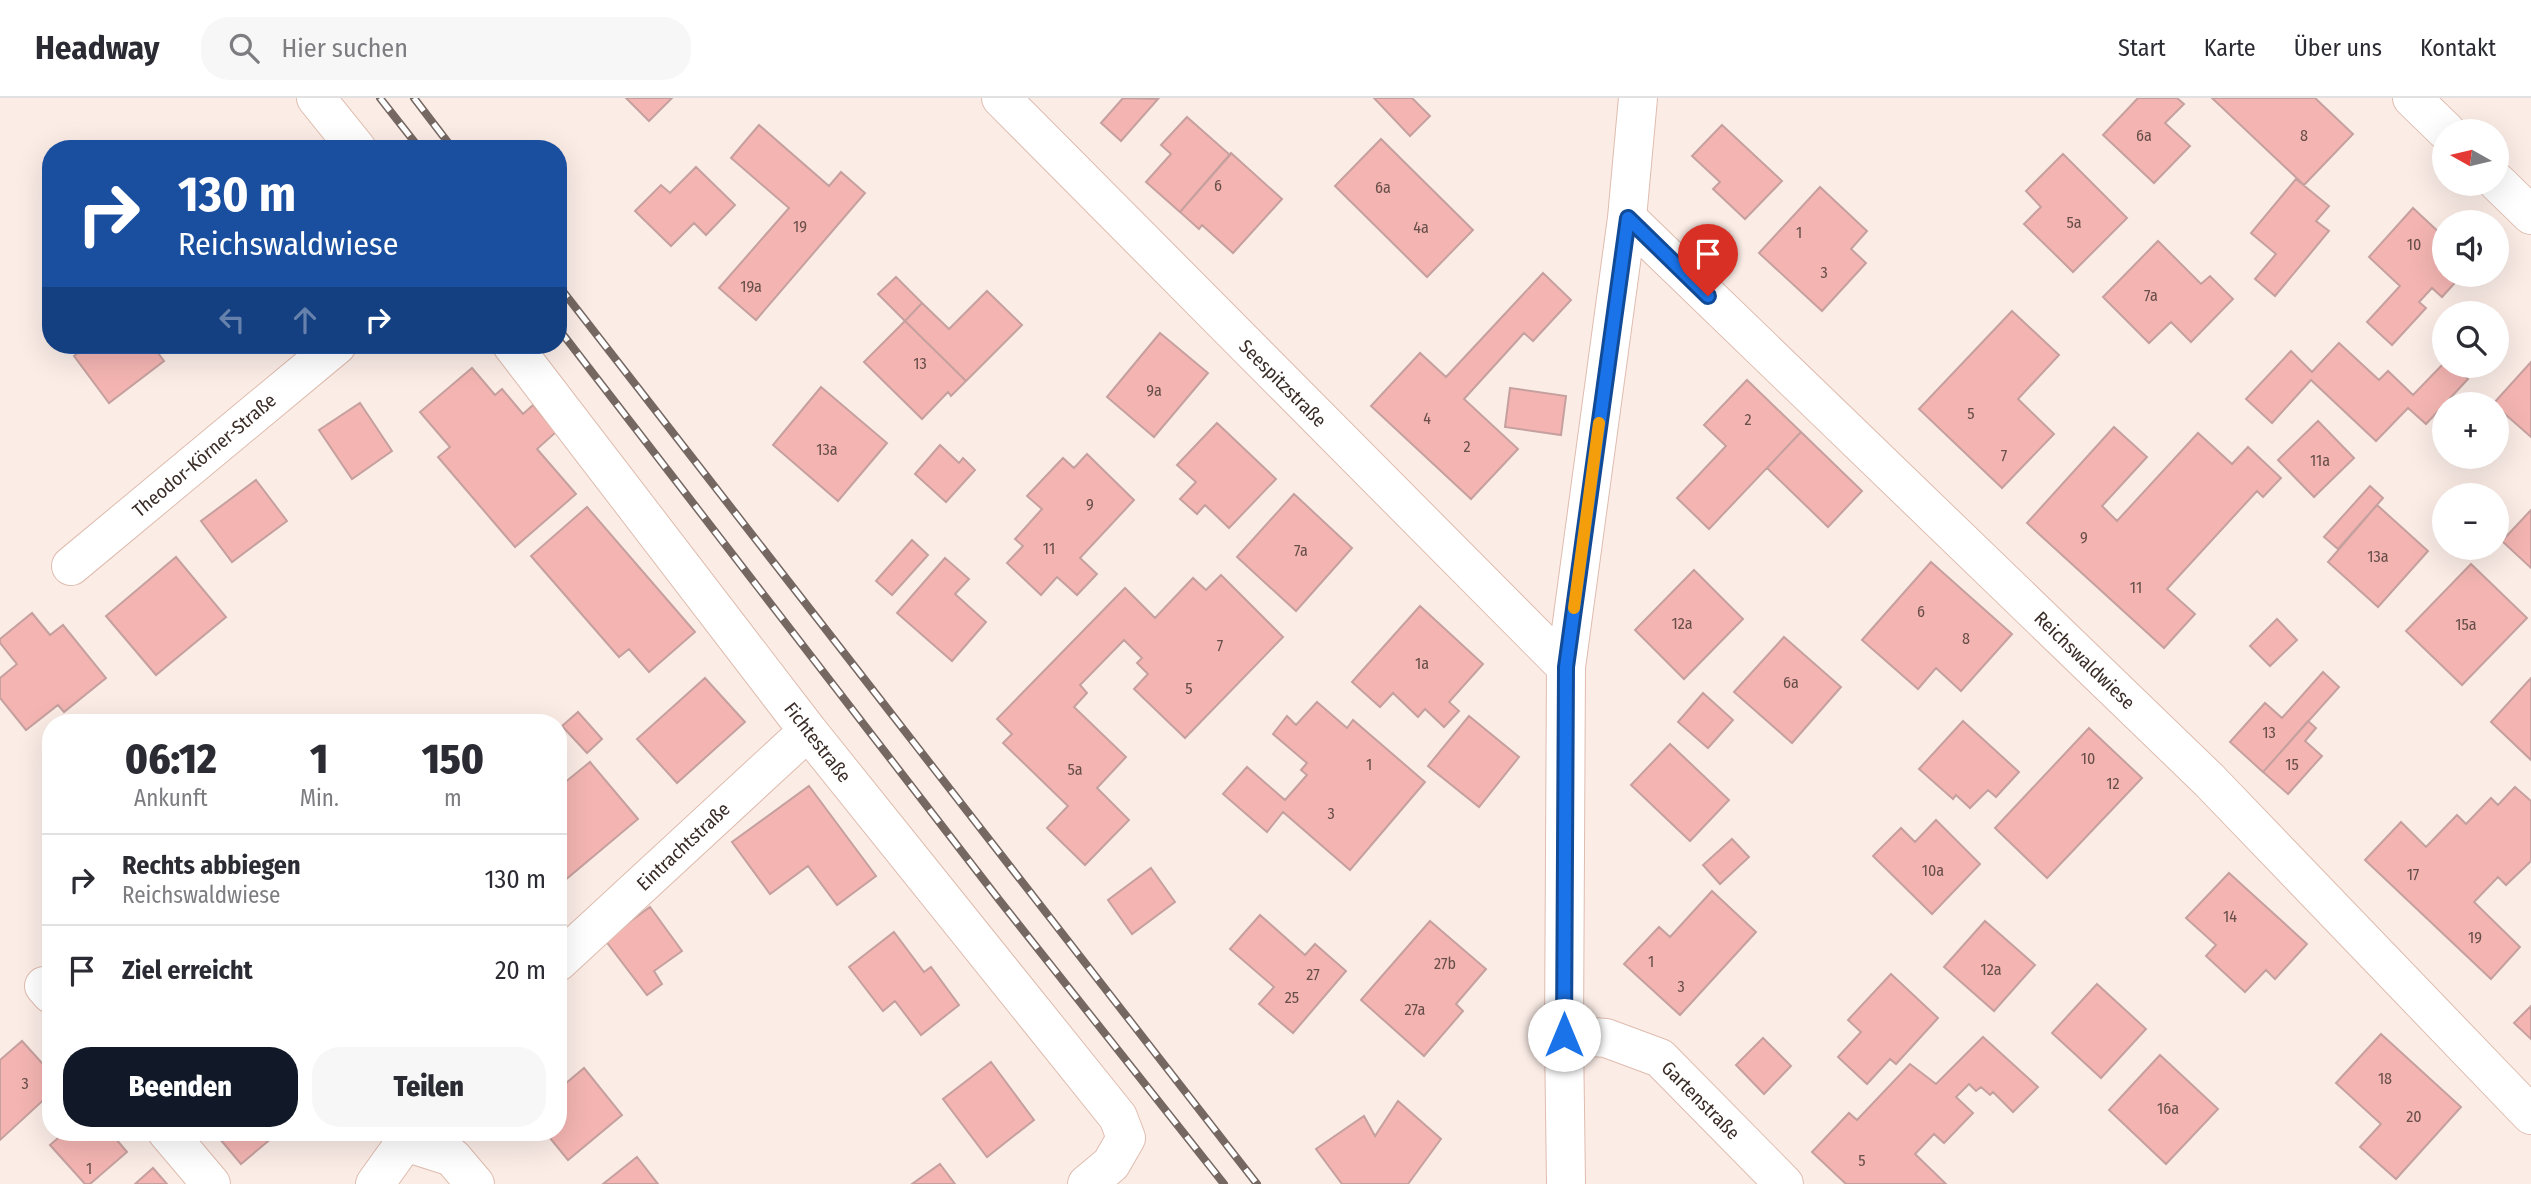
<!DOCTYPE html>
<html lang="de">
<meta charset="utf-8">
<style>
body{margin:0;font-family:"Fira Sans Condensed",sans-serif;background:#f7f7f7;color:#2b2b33;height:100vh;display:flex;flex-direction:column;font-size:26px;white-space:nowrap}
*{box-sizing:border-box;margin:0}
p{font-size:23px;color:#7c7c81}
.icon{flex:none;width:38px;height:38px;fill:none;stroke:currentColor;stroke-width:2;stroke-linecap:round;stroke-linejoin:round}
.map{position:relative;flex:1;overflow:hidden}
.drawer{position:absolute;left:42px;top:616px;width:525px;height:427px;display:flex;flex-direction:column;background:#fff;border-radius:28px;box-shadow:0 7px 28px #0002}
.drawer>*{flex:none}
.guide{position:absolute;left:42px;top:42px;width:525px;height:214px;border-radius:28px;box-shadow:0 7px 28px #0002;background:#1a4fa0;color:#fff;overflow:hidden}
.needle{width:46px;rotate:278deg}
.fabs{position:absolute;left:2432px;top:21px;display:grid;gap:14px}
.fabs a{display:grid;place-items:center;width:77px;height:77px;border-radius:50%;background:#fff;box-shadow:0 7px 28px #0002;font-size:35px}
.pin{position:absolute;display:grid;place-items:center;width:60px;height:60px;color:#fff;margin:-72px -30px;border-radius:50% 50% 50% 0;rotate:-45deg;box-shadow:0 0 7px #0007}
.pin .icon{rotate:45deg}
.me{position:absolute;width:77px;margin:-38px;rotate:0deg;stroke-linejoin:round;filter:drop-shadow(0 0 5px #0008)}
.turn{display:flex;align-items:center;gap:24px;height:147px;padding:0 21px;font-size:32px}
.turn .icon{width:91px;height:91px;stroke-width:2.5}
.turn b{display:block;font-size:49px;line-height:60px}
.lanes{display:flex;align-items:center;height:66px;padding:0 21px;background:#0003;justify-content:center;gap:35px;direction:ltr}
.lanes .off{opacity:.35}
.eta{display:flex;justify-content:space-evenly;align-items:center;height:119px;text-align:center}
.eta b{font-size:42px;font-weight:800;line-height:49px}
.primary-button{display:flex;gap:14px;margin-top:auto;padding:14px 21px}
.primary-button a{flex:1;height:80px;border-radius:28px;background:#111827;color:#fff;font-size:28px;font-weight:800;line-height:80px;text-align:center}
.primary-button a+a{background:#f7f7f7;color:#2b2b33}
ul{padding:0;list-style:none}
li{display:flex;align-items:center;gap:21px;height:91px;padding:0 21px;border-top:2px solid #e1e1e2}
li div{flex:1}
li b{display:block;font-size:26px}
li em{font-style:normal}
header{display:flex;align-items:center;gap:42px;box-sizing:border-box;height:98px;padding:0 35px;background:#fff;border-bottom:2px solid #e1e1e2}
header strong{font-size:33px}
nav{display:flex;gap:38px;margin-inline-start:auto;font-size:24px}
.search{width:490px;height:63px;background:#f7f7f7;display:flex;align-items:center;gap:18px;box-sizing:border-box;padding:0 24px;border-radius:28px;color:#7c7c81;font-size:26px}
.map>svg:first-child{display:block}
</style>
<header>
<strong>Headway</strong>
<div class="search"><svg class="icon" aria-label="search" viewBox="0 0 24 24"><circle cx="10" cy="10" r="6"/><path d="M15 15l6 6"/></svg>Hier suchen</div>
<nav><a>Start</a><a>Karte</a><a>Über uns</a><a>Kontakt</a></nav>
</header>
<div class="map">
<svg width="2531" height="1086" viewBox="0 0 2531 1086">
<rect width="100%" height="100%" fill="#fbece6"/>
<path fill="#f4b5b2" stroke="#c5a09e" stroke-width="2" d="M626 0H672L649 23Z
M1123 0 1158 1 1121 43 1101 25Z
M1374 0H1412L1430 18 1410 38Z
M2138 0H2177L2184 6 2165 25 2190 48 2154 85 2103 37Z
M2212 0H2315L2353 36 2304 87Z
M1187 19 1230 57 1180 114 1146 84 1171 56 1161 47Z
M759 27 829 88 841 74 865 95 756 222 719 190 789 110 731 60Z
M1722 27 1782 83 1745 121 1713 91 1720 84 1692 58Z
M1381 41 1473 132 1427 179 1335 88Z
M1231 55 1282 101 1233 155 1202 127 1199 131 1180 114Z
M2063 56 2127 120 2073 174 2024 126 2041 109 2026 93Z
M696 69 735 107 706 137 694 125 671 148 635 113 661 87 670 95Z
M2296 81 2329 108 2316 123 2329 133 2275 198 2255 181 2276 156 2251 135Z
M1820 89 1867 133 1851 151 1866 165 1822 213 1759 155Z
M2413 110 2445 140V177H2462L2442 199 2432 190 2419 204 2426 210 2392 247 2367 224 2400 188 2369 159Z
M2158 143 2201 186 2210 178 2233 201 2191 244 2171 224 2149 245 2103 199Z
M1543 175 1571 202 1533 243 1524 235 1464 301 1518 351 1471 401 1371 308 1420 255 1446 279Z
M896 179 922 205 905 223 878 196Z
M987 193 1022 227 966 283 905 223 922 205 949 231Z
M2012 213 2059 257 2018 301 2054 336 2002 390 1919 311Z
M905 223 966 283 951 298 948 294 922 321 864 264Z
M1160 235 1208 275 1154 339 1107 299Z
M2339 245 2379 282 2388 273 2413 297 2445 264V268H2454L2468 281 2426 326 2408 310 2376 343 2311 282 2272 325 2246 301 2291 253 2312 274Z
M89 247H152L164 263 109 305 74 258Z
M2531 264V339L2497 309V306H2493Z
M472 270 495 297 502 291 523 316 533 307 556 334 537 351 576 396 515 449 438 359 450 349 420 314Z
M1747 282 1801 334 1709 431 1677 400 1726 348 1704 327Z
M821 289 887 345 838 403 773 347Z
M1510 290 1566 298 1561 337 1505 329Z
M360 305 392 353 352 381 319 332Z
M2318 323 2354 360 2314 399 2278 362Z
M1217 325 1276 381 1229 430 1205 407 1197 416 1180 401 1196 384 1177 367Z
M2114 329 2147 359 2102 408 2117 423 2198 335 2232 366 2248 349 2281 380 2263 399 2257 393 2167 491 2195 516 2164 550 2027 425Z
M1801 334 1862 393 1828 429 1767 370Z
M940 347 959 365 963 360 975 372 946 404 915 376Z
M1087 356 1134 402 1080 460 1097 476 1077 497 1057 479 1041 497 1007 465 1023 448 1015 441 1042 411 1027 398 1063 360 1074 370Z
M256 382 287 423 232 464 201 423Z
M2370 388 2383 400 2338 451 2324 439Z
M1294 396 1352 450 1296 513 1237 459Z
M2377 407 2428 453 2378 509 2328 464Z
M587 409 695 534 649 574 629 551 619 559 531 458Z
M2531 412V470L2502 443Z
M912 442 928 457 892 497 876 483Z
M176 459 226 519 156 577 106 518Z
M945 460 969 481 955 496 986 524 952 563 897 515Z
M1931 464 2012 536 1961 593 1936 570 1918 591 1862 542Z
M2471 466 2527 520 2462 587 2406 533Z
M1694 472 1743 521 1684 581 1635 532Z
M1221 477 1283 539 1185 640 1134 591 1148 576 1137 565 1142 560 1124 542 1080 587 1087 595 1074 609 1126 659 1097 690 1129 722 1085 767 1047 730 1068 708 1003 645 1012 636 997 621 1125 490 1155 520 1193 480 1206 492Z
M1420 508 1483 566 1449 604 1459 613 1444 629 1425 611 1418 619 1393 595 1380 609 1352 584Z
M32 515 50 537 63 527 106 580 64 614 58 607 26 632 0 600V580L17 566 0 545V541Z
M2277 521 2297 542 2270 568 2250 548Z
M1784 539 1841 589 1792 645 1734 594Z
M2323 574 2339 589 2263 674 2230 644 2265 605 2282 620Z
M705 580 745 624 677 685 637 641Z
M2531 580V662L2491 624Z
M1703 595 1733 622 1708 650 1678 624Z
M1317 604 1347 630 1353 622 1425 684 1350 772 1283 714 1267 734 1223 696 1247 669 1285 702 1307 677 1301 672 1307 665 1273 636 1287 618 1296 627Z
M578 614 602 641 587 655 562 628Z
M1469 618 1519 659 1479 709 1428 668Z
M1963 623 2019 674 1996 699 1988 692 1970 710 1956 697 1953 701 1919 671Z
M2308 623 2316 630 2305 643 2322 658 2288 696 2263 674Z
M2089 630 2142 680 2047 780 1995 730Z
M1670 646 1729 702 1690 743 1631 687Z
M590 664 638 721 558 788V690Z
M809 688 876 778 837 807 808 768 770 796 732 744Z
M2515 689 2531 703V763L2506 787 2498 779 2474 804 2520 849 2491 881 2365 762 2401 724 2426 749 2457 717 2466 726 2491 700 2498 707Z
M1936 722 1980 766 1932 816 1873 758 1901 730 1915 744Z
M1732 741 1749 759 1720 786 1703 767Z
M1151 770 1175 804 1132 836 1108 802Z
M2229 775 2307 846 2275 881 2266 872 2245 894 2206 858 2216 847 2186 820Z
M1712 793 1756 834 1680 917 1624 866 1659 829 1670 839Z
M650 809 682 853 654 873 662 886 647 897 605 842Z
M1260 817 1305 857 1315 846 1346 873 1293 935 1259 906 1274 889 1230 851Z
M1430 823 1486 871 1456 906 1463 913 1424 958 1361 902Z
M1985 823 2035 867 1994 913 1944 869Z
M894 834 924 874 931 869 959 907 921 937 895 903 883 913 849 869Z
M1891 876 1938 920 1896 966 1890 961 1867 986 1838 959 1861 934 1848 922Z
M2097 886 2146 931 2101 980 2052 935Z
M2531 908V941L2514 925Z
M2381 936 2461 1009 2396 1081 2360 1049 2381 1026 2336 985Z
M1983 939 2038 989 2013 1014 1993 994 1990 997 1981 989 1976 993 1969 986 1956 999 1973 1015 1944 1045 1934 1036 1915 1056 1946 1086H1846L1812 1054 1849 1015 1857 1022 1910 966 1936 986Z
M1763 940 1791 968 1764 996 1736 967Z
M22 943 51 975V995L0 1042V962Z
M2160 957 2218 1011 2166 1066 2109 1012Z
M991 964 1034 1022 987 1059 943 1001Z
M584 970 622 1017 568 1062 545 1034H558V977L565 986Z
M1398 1003 1441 1041 1408 1086H1342L1316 1051 1364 1018 1375 1038Z
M65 1034H110L127 1054 90 1086H85L50 1047Z
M214 1034H279L241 1066Z
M637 1059 658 1086H603Z
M940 1066 955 1086H912Z
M153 1070 167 1086H135Z"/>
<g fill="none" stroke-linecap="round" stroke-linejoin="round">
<g stroke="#dfbcaf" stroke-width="40">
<path id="street" d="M316 0 357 51
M1001 0 1566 569
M2412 0 2446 33
M2497 84 2531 117
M1627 120 2209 682 2531 1017
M512 247 808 633 1118 1019 1126 1040 1111 1066 1087 1086
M71 468 337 247
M558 864 808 633
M44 888 51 896
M1564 937 1606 940 1660 960 1784 1086
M167 1034 211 1086
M405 1044 452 1059 475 1086
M375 1086 405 1044 409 1034
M1566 1086 1564 937 1566 569 1627 120 1638 0"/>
</g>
<use href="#street" stroke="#fff" stroke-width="38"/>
<g stroke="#756762" stroke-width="8">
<path id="rail" d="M380 0 420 51
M414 0 453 51
M558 187 1257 1086
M558 230 1000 803 1224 1086"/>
</g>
<use href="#rail" stroke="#fff" stroke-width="5" stroke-dasharray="16" stroke-linecap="butt"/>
</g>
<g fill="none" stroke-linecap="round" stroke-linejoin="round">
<g stroke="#114b97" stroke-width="18">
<path id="route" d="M1564 937 1566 569 1628 120 1708 198"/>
</g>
<use href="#route" stroke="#1a73e8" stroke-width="12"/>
<path stroke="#f59e0b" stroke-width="12" d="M1574 510 1599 325"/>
</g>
<g text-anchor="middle" stroke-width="5" stroke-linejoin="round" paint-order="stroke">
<g font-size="16" fill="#684e49">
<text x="2144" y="43">6a</text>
<text x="2304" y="43">8</text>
<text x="1218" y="93">6</text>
<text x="1383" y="95">6a</text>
<text x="2074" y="130">5a</text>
<text x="800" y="134">19</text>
<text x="1421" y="135">4a</text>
<text x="1799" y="140">1</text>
<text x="2414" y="152">10</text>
<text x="1824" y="180">3</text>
<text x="751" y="194">19a</text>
<text x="2151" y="203">7a</text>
<text x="920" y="271">13</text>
<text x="1154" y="298">9a</text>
<text x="1971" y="321">5</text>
<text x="1427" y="326">4</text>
<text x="1748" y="327">2</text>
<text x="1467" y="354">2</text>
<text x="827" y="357">13a</text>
<text x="2004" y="363">7</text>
<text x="2320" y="368">11a</text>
<text x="1090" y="412">9</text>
<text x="2084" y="445">9</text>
<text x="1049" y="456">11</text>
<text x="1301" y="458">7a</text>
<text x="2378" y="464">13a</text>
<text x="2136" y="495">11</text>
<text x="1921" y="519">6</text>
<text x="1682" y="531">12a</text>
<text x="2466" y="532">15a</text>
<text x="1966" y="546">8</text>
<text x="1220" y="553">7</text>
<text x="1422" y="571">1a</text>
<text x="1791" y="590">6a</text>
<text x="1189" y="596">5</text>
<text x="2269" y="640">13</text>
<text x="2088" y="666">10</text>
<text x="1369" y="672">1</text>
<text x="2292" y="672">15</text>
<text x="1075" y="677">5a</text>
<text x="2113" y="691">12</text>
<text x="1331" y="721">3</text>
<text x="1933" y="778">10a</text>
<text x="2413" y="782">17</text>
<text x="2230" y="824">14</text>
<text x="2475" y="845">19</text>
<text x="1651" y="869">1</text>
<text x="1445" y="871">27b</text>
<text x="1991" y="877">12a</text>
<text x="1313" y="882">27</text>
<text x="1681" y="894">3</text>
<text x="1292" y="905">25</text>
<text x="1415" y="917">27a</text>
<text x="2385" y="986">18</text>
<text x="25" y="991">3</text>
<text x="2168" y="1016">16a</text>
<text x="2414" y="1024">20</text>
<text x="1862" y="1068">5</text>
<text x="89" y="1076">1</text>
</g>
<g font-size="19" fill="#392b26" stroke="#fff">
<text transform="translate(1283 285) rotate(45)" y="7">Seespitzstraße</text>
<text transform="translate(204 357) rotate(-40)" y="7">Theodor-Körner-Straße</text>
<text transform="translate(2085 562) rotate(44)" y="7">Reichswaldwiese</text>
<text transform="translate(818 644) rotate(52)" y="7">Fichtestraße</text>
<text transform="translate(683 748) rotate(-43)" y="7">Eintrachtstraße</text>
<text transform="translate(1701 1002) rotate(45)" y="7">Gartenstraße</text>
</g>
</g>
</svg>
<div class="fabs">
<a><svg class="needle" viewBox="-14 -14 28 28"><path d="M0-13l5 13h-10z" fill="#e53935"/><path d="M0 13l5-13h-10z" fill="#7c7c81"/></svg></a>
<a><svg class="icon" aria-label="sound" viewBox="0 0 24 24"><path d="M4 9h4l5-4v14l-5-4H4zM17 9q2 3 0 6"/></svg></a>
<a><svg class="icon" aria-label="search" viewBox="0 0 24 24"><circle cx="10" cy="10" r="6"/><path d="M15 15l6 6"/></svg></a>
<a>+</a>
<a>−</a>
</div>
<div class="pin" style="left:1708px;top:198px;background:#d93025"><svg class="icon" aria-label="arrive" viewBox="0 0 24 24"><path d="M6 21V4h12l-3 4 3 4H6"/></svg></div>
<svg class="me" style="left:1564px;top:937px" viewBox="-20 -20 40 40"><circle r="19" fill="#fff"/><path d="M0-13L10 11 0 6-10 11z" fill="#1a73e8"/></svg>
<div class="guide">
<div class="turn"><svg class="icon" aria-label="right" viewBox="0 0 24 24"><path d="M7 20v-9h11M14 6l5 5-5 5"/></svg><div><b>130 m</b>Reichswaldwiese</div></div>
<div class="lanes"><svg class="icon off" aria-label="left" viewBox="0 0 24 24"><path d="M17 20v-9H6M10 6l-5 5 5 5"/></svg><svg class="icon off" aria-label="ahead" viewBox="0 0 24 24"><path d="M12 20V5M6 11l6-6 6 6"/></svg><svg class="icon" aria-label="right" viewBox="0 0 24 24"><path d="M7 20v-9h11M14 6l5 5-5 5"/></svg></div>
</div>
<section class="drawer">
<div class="eta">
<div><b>06:12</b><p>Ankunft</p></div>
<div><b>1</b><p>Min.</p></div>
<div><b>150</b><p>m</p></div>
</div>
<ul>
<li><svg class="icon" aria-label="right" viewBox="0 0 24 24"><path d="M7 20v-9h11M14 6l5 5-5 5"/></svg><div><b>Rechts abbiegen</b><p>Reichswaldwiese</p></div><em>130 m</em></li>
<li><svg class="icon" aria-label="arrive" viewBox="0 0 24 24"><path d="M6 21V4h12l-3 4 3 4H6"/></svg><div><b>Ziel erreicht</b></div><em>20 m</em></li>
</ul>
<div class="primary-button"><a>Beenden</a><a>Teilen</a></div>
</section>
</div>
